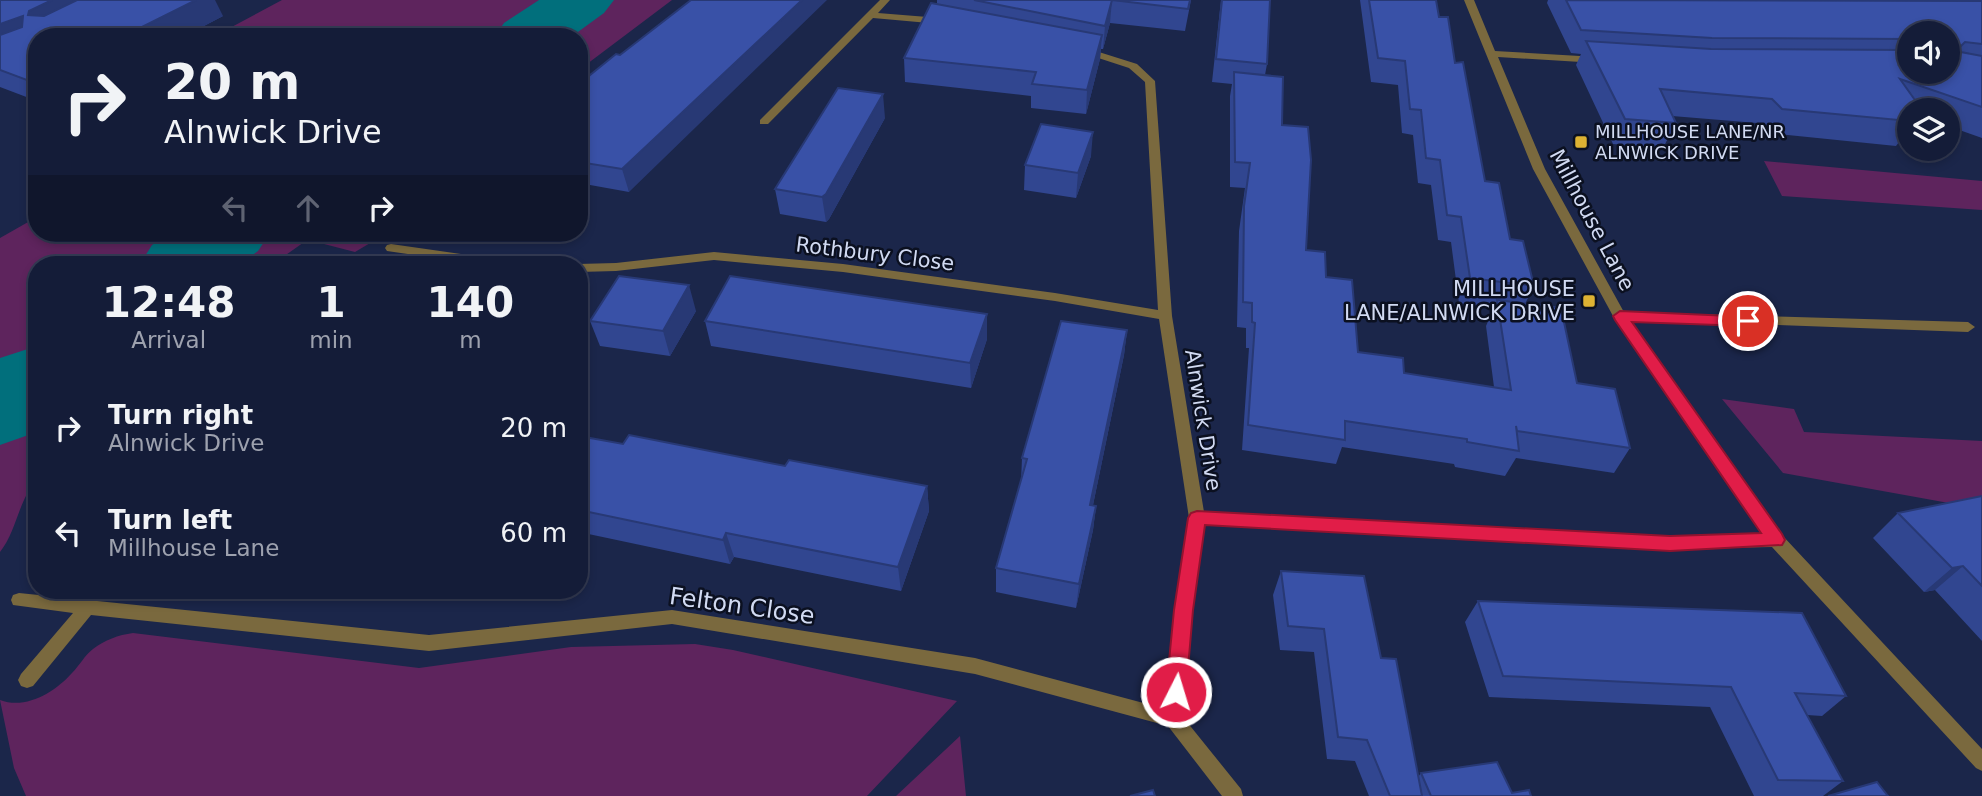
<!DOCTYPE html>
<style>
body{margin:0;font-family:"DejaVu Sans",sans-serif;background:#1d2540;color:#f1f3f6;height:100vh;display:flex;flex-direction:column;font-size:26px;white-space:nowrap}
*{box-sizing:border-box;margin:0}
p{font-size:23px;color:#9da1ae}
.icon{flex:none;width:38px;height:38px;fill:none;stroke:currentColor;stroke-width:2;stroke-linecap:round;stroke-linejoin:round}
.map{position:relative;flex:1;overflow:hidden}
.panel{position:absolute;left:28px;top:256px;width:560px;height:343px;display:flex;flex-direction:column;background:#141c38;border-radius:28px;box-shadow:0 4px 10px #0003,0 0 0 2px #333a53}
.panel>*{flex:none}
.guide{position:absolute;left:28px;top:28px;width:560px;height:214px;border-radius:28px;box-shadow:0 4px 10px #0003,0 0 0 2px #333a53;background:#141c38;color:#f1f3f6;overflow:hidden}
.controls{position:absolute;left:1897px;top:21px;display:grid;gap:14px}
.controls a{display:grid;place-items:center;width:63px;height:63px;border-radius:50%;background:#141c38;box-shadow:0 4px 10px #0003,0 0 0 2px #333a53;font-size:35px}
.pin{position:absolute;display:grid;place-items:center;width:60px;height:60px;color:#fff;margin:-30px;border:4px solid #fff;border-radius:50%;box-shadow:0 2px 7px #0007}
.me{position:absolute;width:77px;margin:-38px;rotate:5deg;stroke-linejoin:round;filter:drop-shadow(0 0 5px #0008)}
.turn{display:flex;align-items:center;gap:24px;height:147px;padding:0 21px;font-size:32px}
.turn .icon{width:91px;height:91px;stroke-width:2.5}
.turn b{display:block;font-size:49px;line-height:60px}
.lanes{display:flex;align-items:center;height:66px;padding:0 21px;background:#0003;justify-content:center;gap:35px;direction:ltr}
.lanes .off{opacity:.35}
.eta{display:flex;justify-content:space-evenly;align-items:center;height:119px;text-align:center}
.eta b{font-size:42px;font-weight:800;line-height:49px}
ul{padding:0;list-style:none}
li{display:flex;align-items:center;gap:21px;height:105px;padding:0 21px}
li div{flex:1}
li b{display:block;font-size:26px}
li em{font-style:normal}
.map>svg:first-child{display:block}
</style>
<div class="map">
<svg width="1982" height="796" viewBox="0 0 1982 796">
<rect width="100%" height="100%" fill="#1b264a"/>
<path fill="#5e245d" d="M282 0H672L579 70V37H213Z
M1764 161 1982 181V210L1782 196Z
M37 217V233H317L273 264H37V480C18 500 17 531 0 552V238Z
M339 233H387L355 252 324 244Z
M1722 399 1794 409 1804 432 1982 441V509L1783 473Z
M133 633 419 668 571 647 695 644 733 650 957 701 867 796H26L14 768 0 700C26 710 55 692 72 673 80 665 84 656 93 649 105 640 118 635 133 633Z
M960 736 966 796H896Z"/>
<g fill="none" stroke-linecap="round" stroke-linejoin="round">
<path fill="#016f7c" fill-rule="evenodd" d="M539 0H614L604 13 571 37H494L504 23Z
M171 233H270L258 251 240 264H140L152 245Z
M37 346V432L0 445V358Z"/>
<path fill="#7a693e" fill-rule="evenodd" d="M1620 312 1968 322 1975 327 1968 332 1615 319 1613 316 1615 313Z"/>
<path fill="#7a693e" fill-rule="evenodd" d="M880 0H890L878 13 940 18 945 21 940 24 873 18 768 124H760V120Z
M1464 0H1474L1495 51 1597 57 1602 60 1597 63 1498 57 1545 169 1625 314 1782 535 1982 749V771L1976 768 1772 547 1670 549 1204 525 1191 610 1183 717 1241 789 1243 796H1222L1168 726 975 674 672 624 429 651 91 615 33 686 27 688 21 686 18 680 21 674 73 613 13 605 11 600 13 595 19 593 429 635 672 610 975 658 1166 709 1175 610 1189 518 1159 319 1055 301 843 272 714 260 616 271 579 272 578 264 616 263 714 252 843 264 1055 293 1158 310 1145 82 1129 68 1080 52V48L1083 47 1137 64 1155 81 1172 316 1204 512 1670 537 1763 534 1613 316 1533 169Z
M391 244 503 260 509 264H477L387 251 385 248 387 245Z"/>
</g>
<path fill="#314690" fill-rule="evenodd" d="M0 0 223 16 183 37H37V101L0 87Z
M937 0H1191L1185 31 1110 23 1103 49H1101L1100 59 1086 114 1031 108V96L905 82 904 58 937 3Z
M1221 0H1270L1267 64 1265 75 1282 125 1306 250 1326 277 1358 352 1404 373 1494 387 1486 326 1494 308 1459 303 1451 242 1438 240 1431 185 1418 183 1413 135 1402 133 1398 85 1371 82 1360 0H1436L1439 17 1455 63 1485 181 1510 239 1534 286 1525 304 1577 383 1630 448 1614 473 1516 458 1505 476 1455 467 1454 464 1342 447 1336 464 1242 450 1249 348H1246V328L1237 327 1239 231 1245 188 1230 187V96L1232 84 1212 82Z
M1548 0H1982V138L1948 126V110H1909V135L1907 139 1902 138 1896 146 1767 133 1757 123 1672 116 1676 123 1663 148 1613 144 1576 65 1581 54 1571 53 1547 3ZM1909 33H1948L1909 72Z
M616 54 629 192 579 183V84Z
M885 118 829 219 826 222 780 214 775 189Z
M1091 156 1076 198 1024 190 1025 165Z
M696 311 670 356 600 346 590 321Z
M987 314V339L971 388 711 346 705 321Z
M1127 330 1124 355 1093 505 1096 506 1093 530 1076 608 996 592V568L1021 482 1022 458Z
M579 436 623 444 927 486 929 511 901 591 734 557 730 564 579 532Z
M1982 496V641L1935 590 1924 592 1873 538 1898 513Z
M1281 571 1381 658 1418 777 1421 773 1531 796H1369L1355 761 1327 759 1314 652 1280 650 1273 595Z
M1478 601 1846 696 1822 716 1807 715 1843 781 1823 796H1754L1710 707 1489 697 1465 622Z"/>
<path fill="#283975" d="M52 0H115L45 35 28 15 29 11Z
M196 0H215L223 16 183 37H122Z
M802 0H827L629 192 622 169Z
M1112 0 1110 23 1103 49 1105 26Z
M23 16 37 37 0 54V24Z
M1102 35 1100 59 1086 114 1087 90Z
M37 79V88L32 82Z
M883 94 885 118 829 219 826 222 822 197Z
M1093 132 1091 156 1076 198 1078 173Z
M689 285 696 311 670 356 663 331Z
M987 314V339L971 388 970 363Z
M1127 330 1124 355 1088 529 1090 505Z
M927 486 929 511 901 591 898 567Z
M1096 506 1093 530 1076 608 1079 584Z
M726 533 734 557 730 564 723 540Z
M1963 566 1935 590 1924 592 1952 568Z"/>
<path fill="#3951a7" stroke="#283975" stroke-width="2" d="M0 0H52L29 11 28 15 44 16 77 0H196L122 37H37V79L32 82 0 70V35L22 27 23 16 0 24Z
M691 0H802L622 169 579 162V84L616 54 620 55Z
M974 0H1190L1188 9 1112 0 1105 26Z
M1222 0H1270L1267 64 1216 59Z
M1369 0H1436L1439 17H1448L1455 63 1463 62 1485 181 1499 183 1510 239 1523 241 1534 286 1470 278 1461 217 1447 215 1440 160 1426 158 1421 110 1410 109 1405 61 1378 58Z
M1566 0 1982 1V44L1965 42 1959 48 1961 52 1982 56V107L1900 79 1922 110H1909V113H1908L1909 115V121L1782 109 1772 99 1660 89 1676 123 1625 119 1586 41 1711 49 1909 50V72H1948V33H1909V39L1712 38 1581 30Z
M931 3 1102 35 1087 90 1032 84 1036 72 904 58Z
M1234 72 1283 77 1282 125 1308 127 1311 160 1306 250 1325 252 1326 277 1352 280 1358 352 1403 358 1404 373 1511 390 1497 300 1561 308 1577 383 1615 389 1630 448 1517 431 1516 426 1519 451 1467 442V439L1345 421V440L1248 425 1255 323 1252 322V303L1243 302 1244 206 1250 163 1235 162Z
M838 88 883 94 826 194 822 197 775 189Z
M1041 124 1093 132 1078 173 1025 165Z
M619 276 689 285 663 331 590 321Z
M730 276 987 314 970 363 705 321Z
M1061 321 1127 330 1090 505 1096 506 1079 584 996 568 1027 459 1022 458Z
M629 435 785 466 789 460 927 486 898 567 726 533 723 540 579 510V436L623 444Z
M1982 496V586L1963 566 1952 568 1898 513Z
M1281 571 1364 576 1381 658 1396 659 1422 796H1390L1367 740 1338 737 1324 629 1288 626Z
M1478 601 1802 613 1846 696 1795 693 1843 781 1778 780 1731 687 1503 676Z
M1497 762 1512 793 1529 790 1531 796H1431L1421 773Z
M1877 782 1888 796H1828Z
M1153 790 1155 796H1130Z"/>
<path fill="#e11d48" stroke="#92132f" stroke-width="2" d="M1620 311 1753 317 1755 321 1753 324 1748 326 1632 322 1782 534 1785 540 1782 545 1670 551 1205 525 1193 610 1186 692 1183 698 1176 701 1169 698 1166 692 1174 610 1188 518 1191 513 1197 511 1670 536 1761 533 1615 320 1613 316Z"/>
<g fill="#ddb233" stroke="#0b1020" stroke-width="2.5">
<rect x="1574" y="135" width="14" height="14" rx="3.5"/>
<rect x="1582" y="294" width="14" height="14" rx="3.5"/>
</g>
<g text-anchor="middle" stroke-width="5" stroke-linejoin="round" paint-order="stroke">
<g font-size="18" fill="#d1daf2" stroke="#0b1020" text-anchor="start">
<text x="1595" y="138">MILLHOUSE LANE/NR<tspan x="1595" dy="21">ALNWICK DRIVE</tspan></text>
</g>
<g font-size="21" fill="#d1daf2" stroke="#0b1020">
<text transform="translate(1592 220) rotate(62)" y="7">Millhouse Lane</text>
<text transform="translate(875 254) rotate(7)" y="7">Rothbury Close</text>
<text transform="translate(1203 420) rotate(81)" y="7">Alnwick Drive</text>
</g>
<g font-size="21" fill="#d1daf2" stroke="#0b1020" text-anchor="end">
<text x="1575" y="296">MILLHOUSE<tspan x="1575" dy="24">LANE/ALNWICK DRIVE</tspan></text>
</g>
<g font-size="24" fill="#d1daf2" stroke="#0b1020">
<text transform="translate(742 606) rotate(8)" y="8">Felton Close</text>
</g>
</g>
</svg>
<div class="controls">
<a><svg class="icon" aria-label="sound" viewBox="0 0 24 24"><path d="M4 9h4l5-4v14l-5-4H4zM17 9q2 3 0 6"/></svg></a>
<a><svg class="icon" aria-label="layers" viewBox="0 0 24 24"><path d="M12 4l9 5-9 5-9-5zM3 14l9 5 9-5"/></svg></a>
</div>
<div class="pin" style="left:1748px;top:321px;background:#d93025"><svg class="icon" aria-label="arrive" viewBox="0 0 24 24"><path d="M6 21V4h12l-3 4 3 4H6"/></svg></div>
<svg class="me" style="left:1176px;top:692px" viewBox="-20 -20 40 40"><circle r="17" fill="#e11d48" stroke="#fff" stroke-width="3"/><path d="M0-11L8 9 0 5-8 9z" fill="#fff"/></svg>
<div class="guide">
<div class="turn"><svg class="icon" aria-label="right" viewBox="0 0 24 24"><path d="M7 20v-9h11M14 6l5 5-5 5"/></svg><div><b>20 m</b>Alnwick Drive</div></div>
<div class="lanes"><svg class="icon off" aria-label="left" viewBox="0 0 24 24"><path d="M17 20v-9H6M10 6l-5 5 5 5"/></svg><svg class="icon off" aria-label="ahead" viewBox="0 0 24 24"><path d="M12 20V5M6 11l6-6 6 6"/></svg><svg class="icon" aria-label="right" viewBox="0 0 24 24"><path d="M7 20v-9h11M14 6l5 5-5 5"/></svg></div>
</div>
<section class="panel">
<div class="eta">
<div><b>12:48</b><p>Arrival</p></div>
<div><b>1</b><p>min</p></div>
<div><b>140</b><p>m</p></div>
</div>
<ul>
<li><svg class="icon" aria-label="right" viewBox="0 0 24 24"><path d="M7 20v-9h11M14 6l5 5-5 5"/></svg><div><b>Turn right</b><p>Alnwick Drive</p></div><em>20 m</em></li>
<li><svg class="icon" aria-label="left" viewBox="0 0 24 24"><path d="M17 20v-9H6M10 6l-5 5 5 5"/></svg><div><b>Turn left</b><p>Millhouse Lane</p></div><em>60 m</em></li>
</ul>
</section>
</div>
